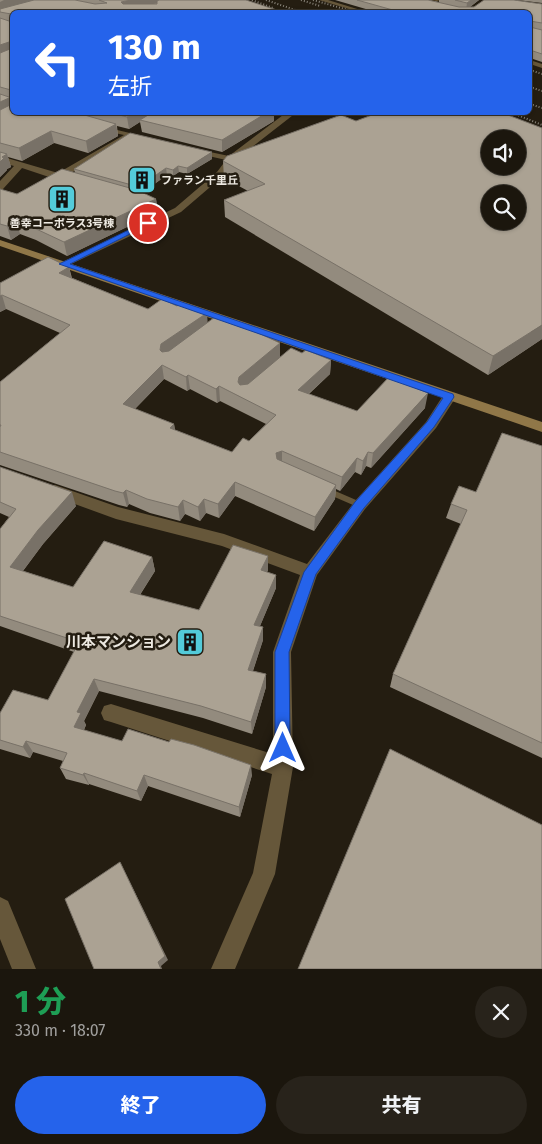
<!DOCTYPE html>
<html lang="ja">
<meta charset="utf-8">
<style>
body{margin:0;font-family:"Fira Sans","Noto Sans JP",sans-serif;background:#28231b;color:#f1f3f6;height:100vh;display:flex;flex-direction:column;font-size:19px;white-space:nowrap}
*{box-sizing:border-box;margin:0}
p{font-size:16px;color:#a09f9d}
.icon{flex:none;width:28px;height:28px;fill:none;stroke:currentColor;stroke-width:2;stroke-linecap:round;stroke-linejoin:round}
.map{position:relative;height:969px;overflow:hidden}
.details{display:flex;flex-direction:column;background:#1b160d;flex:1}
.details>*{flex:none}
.hud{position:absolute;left:10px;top:10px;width:522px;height:105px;border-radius:8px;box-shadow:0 1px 4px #0004,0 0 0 1px #39352e;background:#2563eb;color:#fff;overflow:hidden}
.controls{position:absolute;left:481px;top:130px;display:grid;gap:10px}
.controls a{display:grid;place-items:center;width:45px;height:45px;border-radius:50%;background:#1b160d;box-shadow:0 1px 4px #0004,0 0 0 1px #39352e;font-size:25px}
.pin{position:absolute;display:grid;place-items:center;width:42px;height:42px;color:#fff;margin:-21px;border:2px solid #fff;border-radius:50%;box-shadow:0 1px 5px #0007}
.me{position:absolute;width:55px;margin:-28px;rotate:0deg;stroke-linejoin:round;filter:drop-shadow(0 0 4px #0008)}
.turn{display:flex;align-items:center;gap:18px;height:105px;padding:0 15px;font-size:22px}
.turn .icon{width:65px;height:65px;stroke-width:2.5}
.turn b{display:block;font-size:35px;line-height:42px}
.round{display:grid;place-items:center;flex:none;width:52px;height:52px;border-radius:26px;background:#28231b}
.headline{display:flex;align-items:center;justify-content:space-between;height:85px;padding:0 15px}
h1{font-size:30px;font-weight:800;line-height:38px;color:#1e9e55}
.primary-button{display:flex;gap:10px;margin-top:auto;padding:10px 15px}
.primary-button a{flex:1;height:58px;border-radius:30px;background:#2563eb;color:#fff;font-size:20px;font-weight:800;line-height:58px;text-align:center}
.primary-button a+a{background:#28231b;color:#f1f3f6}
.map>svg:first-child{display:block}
</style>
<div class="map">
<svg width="542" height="969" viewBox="0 0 542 969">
<rect width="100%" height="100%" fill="#241d11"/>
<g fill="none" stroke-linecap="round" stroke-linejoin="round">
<path fill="#66573a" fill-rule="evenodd" d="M326 487 363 503 364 505 363 507 360 508 323 492 322 490 323 488Z"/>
<path fill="#66573a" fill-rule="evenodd" d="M319 0H328L367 12H359Z
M530 60 542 64V68L530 64Z
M287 112H297L234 161 223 176 181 212 67 266 63 267 58 264 175 208 217 172 226 160 191 152V148L229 156Z
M96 125 151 138 147 140 130 137 66 176 74 178V182L55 179 22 168 3 189 0 190V181L14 166 0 162V156L58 173 124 135 96 129Z
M449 393 454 394 456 397 436 428 365 509 317 575 291 652 293 767 275 874 235 969H211L253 873 272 774 111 722 104 720 101 713 104 706 111 704 273 754V652L300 575 222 546 116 519 50 495 47 491 50 487 55 485 118 507 224 534 307 564 355 501 426 422 444 394Z
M0 897 8 901 36 969H12L0 939Z"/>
<path fill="#907748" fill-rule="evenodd" d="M441 0 424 4 421 2Z
M0 240 542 422V432L0 246Z"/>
<path stroke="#89847a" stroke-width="2" stroke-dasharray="1 2" stroke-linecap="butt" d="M252 0 273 8
M266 0 301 12
M301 0 320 6
M313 0 355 12
M530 70 542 74
M530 87 542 91
M530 104 542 108
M510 112 542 125"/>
</g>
<path fill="#938b7e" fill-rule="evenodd" d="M0 0H246L12 12V112H274V121L222 152 142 132 140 122 129 129 117 126 118 136 88 153 54 143 22 161 8 157 11 167 7 169V170L0 177Z
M335 0H428L439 2V0H479L470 7 542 4V62L530 58V12H376Z
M517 0H542V3Z
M227 156 542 339 488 375 225 217 224 200 248 191 224 178 223 161Z
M212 159 187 174 179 172 173 176 167 175 142 193 156 199 158 212 67 256 36 240 20 234 11 240 0 236V189L17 194 75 173 74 169Z
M69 267 72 278 148 309 177 306 207 313V323L280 343V357L302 353 331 360 330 374 309 394 357 411 425 408 371 468 366 466 361 475 355 472 340 491 336 489 335 499 314 531 235 496 219 518 206 513 200 521 185 514 180 521 150 513 129 504 127 507 119 505 0 465V382L60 333 6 309 0 312V283ZM164 379 187 391 190 389 217 403 220 401 266 424 249 441 232 452 175 430 174 424 135 409Z
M542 446V758L390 687 393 674 461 524 446 518 451 504 476 492Z
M0 467 76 506 43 544 23 571 73 587 152 557 155 571 140 595 199 610 268 556V570L267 572 276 575V588L260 626 263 627V640L253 671 266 674V687L252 734 203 718 99 691 84 721 86 725 84 730 122 741 252 775 240 817 148 786 141 801 89 784V785L66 779 60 768 63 761 33 752 30 758 0 749V713L48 700 74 652 0 626V529L9 517 0 513Z"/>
<path fill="#787167" d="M4 0H52L0 12V2Z
M131 0H169L122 12 121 2Z
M471 0H479L466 10 467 3Z
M9 42 11 52 0 57V45Z
M9 98 12 109 0 115V102Z
M135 112H156L140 120V122L129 129 127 117Z
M268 112H274V121L222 152V140Z
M116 124 118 136 88 153 86 141Z
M51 131 54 143 22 161 19 148Z
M212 152V159L187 174V168Z
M7 154 11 167 7 169V170L0 177V162L2 157Z
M178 166 179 172 173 176V170Z
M166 168 167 175 140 194 139 187Z
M156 199 158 212 67 256 64 242Z
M16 221 20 234 11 240 7 226Z
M69 267 72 281 59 273Z
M2 295 6 309 0 312V296Z
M207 313 208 327 162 364 160 350 161 344Z
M542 325V339L488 375 493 356Z
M280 343V357L238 396V382L239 377Z
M331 360 330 374 297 404 298 390Z
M162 365 164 379 126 418 123 404Z
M188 375 190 389 187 391 186 377Z
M219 386 220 401 217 403 216 389Z
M428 393 425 408 371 468 373 453Z
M174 424 176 438 170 428Z
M282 451V465L276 467V453Z
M368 452 366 466 361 475 363 461Z
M357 458 355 472 340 491 342 477Z
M235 482V496L219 518 218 504Z
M336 485 335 499 314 531 315 517Z
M126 490 129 504 127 507 123 493Z
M72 492 76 506 43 544 16 580 10 567 38 530Z
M204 499 206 513 200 521 198 507Z
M183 500 185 514 180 521 178 507Z
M268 556V570L261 584V570Z
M152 557 155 571 133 605 130 592Z
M276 575V588L255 638 254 625Z
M263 627V640L249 682 248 670Z
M266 674V687L252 734 251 722Z
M94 679 99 691 84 721 86 725 80 738 74 727 77 712Z
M26 741 33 752 30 758 23 747Z
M251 765 252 775 240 817 239 807Z
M84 773 89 784V785L83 775Z
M144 775 148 786 141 801 137 791Z
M120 862 168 960 161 966 162 969H161L158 962Z"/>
<path fill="#aba293" stroke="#787167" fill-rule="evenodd" d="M34 0H75L95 4 107 3 99 0H131L121 2 123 4H157V1L159 0H246L283 12H12V98H9L0 102V94L9 97 11 95V90L0 87V53L10 49 11 43 9 42 0 45V18L9 21 12 19 11 14 0 12V9Z
M357 0H428L459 7H474L484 0H514L542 4V23L530 21V27L542 30V54L530 50V12H400Z
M455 0H471L467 3Z
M12 104V112H74L116 124 86 141 51 131 19 148 0 143V110Z
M108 112H135L127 117Z
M153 112H268L222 140 140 120Z
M380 112H500L542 128V325L493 356 224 200 265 184 223 161 227 156 341 115 356 121ZM490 139H518V166H490ZM490 194H518V221H490Z
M130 133 212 152 187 168 178 166 173 170 166 168 139 187 74 169Z
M0 152 7 154 2 157 4 158 0 162Z
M62 169 137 190 156 199 64 242 32 227 16 221 7 226 0 224V189L17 194Z
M48 257 69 267 59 273 148 309 162 299 177 306 181 303 207 313 161 344 160 350 162 352 169 351 215 317 228 322 230 320 280 343 239 377 238 382 240 385 248 384 291 348 302 353 306 350 331 360 298 390 357 411 389 377 428 393 373 453 368 452 363 461 357 458 342 477 282 451 276 453 277 459 336 485 315 517 235 482 218 504 204 499 198 507 183 500 178 507 147 499 126 490 123 493 115 491 0 452V427L1 425H0V382L70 325 2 295 0 296V283ZM162 365 186 377 188 375 216 389 219 386 276 415 249 441 243 438 232 452 170 428 174 424 123 404Z
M502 433 542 446V743L393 674 467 510 451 504 459 486 476 492Z
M0 467 72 492 38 530 10 567 73 587 104 541 152 557 130 592 199 610 233 545 268 556 261 570 276 575 254 625 263 627 248 670 266 674 251 722 201 706 94 679 77 712 81 713 74 727 122 741 128 729 169 742 171 739 194 745 251 765 239 807 144 775 137 791 84 773 83 775 60 768 67 753 26 741 23 747 0 740V713L13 690 48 700 79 642 0 616V529L16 509 0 502Z
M390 749 542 825V969H298Z
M120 862 165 956 158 962 161 969H94L65 899Z"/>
<path fill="#2563eb" stroke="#184099" d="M145 222 152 223 70 264 453 394 454 397 434 427 364 508 316 574 289 652 290 748 288 753 283 755 277 753 275 748V652L304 572 355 502 427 422 443 398 59 264Z"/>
<defs>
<g id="building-square" transform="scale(1.4375)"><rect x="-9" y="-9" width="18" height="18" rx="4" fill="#53cbda" stroke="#241d11"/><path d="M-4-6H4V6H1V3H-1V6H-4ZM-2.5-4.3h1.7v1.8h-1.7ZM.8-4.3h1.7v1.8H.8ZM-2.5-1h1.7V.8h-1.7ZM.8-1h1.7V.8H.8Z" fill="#111"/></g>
</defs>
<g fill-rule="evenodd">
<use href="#building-square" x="142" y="180"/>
<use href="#building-square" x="62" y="199"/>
<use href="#building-square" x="190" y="642"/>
</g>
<g text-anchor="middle" stroke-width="5" stroke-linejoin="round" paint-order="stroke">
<g font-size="11" font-weight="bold" fill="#ede9e1" stroke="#241d11" text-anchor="start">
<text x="161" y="184">ファラン千里丘</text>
<text x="62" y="227" text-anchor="middle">善幸コーポラス3号棟</text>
</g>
<g font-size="15" font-weight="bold" fill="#ede9e1" stroke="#241d11" text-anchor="end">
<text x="171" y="647">川本マンション</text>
</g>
</g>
</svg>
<div class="controls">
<a><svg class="icon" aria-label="sound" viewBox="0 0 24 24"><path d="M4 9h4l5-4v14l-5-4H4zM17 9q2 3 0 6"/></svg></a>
<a><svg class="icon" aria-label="search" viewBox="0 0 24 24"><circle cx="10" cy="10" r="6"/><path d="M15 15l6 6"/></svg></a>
</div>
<div class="pin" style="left:148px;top:223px;background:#d93025"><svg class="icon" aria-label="arrive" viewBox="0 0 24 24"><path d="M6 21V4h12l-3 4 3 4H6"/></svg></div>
<svg class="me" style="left:283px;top:748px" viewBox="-20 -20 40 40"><path d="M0-17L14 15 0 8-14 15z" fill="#2563eb" stroke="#fff" stroke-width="4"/></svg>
<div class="hud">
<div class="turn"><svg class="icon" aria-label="left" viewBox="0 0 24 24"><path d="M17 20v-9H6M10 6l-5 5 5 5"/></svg><div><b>130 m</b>左折</div></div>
</div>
</div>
<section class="details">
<div class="headline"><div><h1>1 分</h1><p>330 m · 18:07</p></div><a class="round"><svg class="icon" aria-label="close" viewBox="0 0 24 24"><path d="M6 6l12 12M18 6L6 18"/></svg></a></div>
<div class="primary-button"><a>終了</a><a>共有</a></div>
</section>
